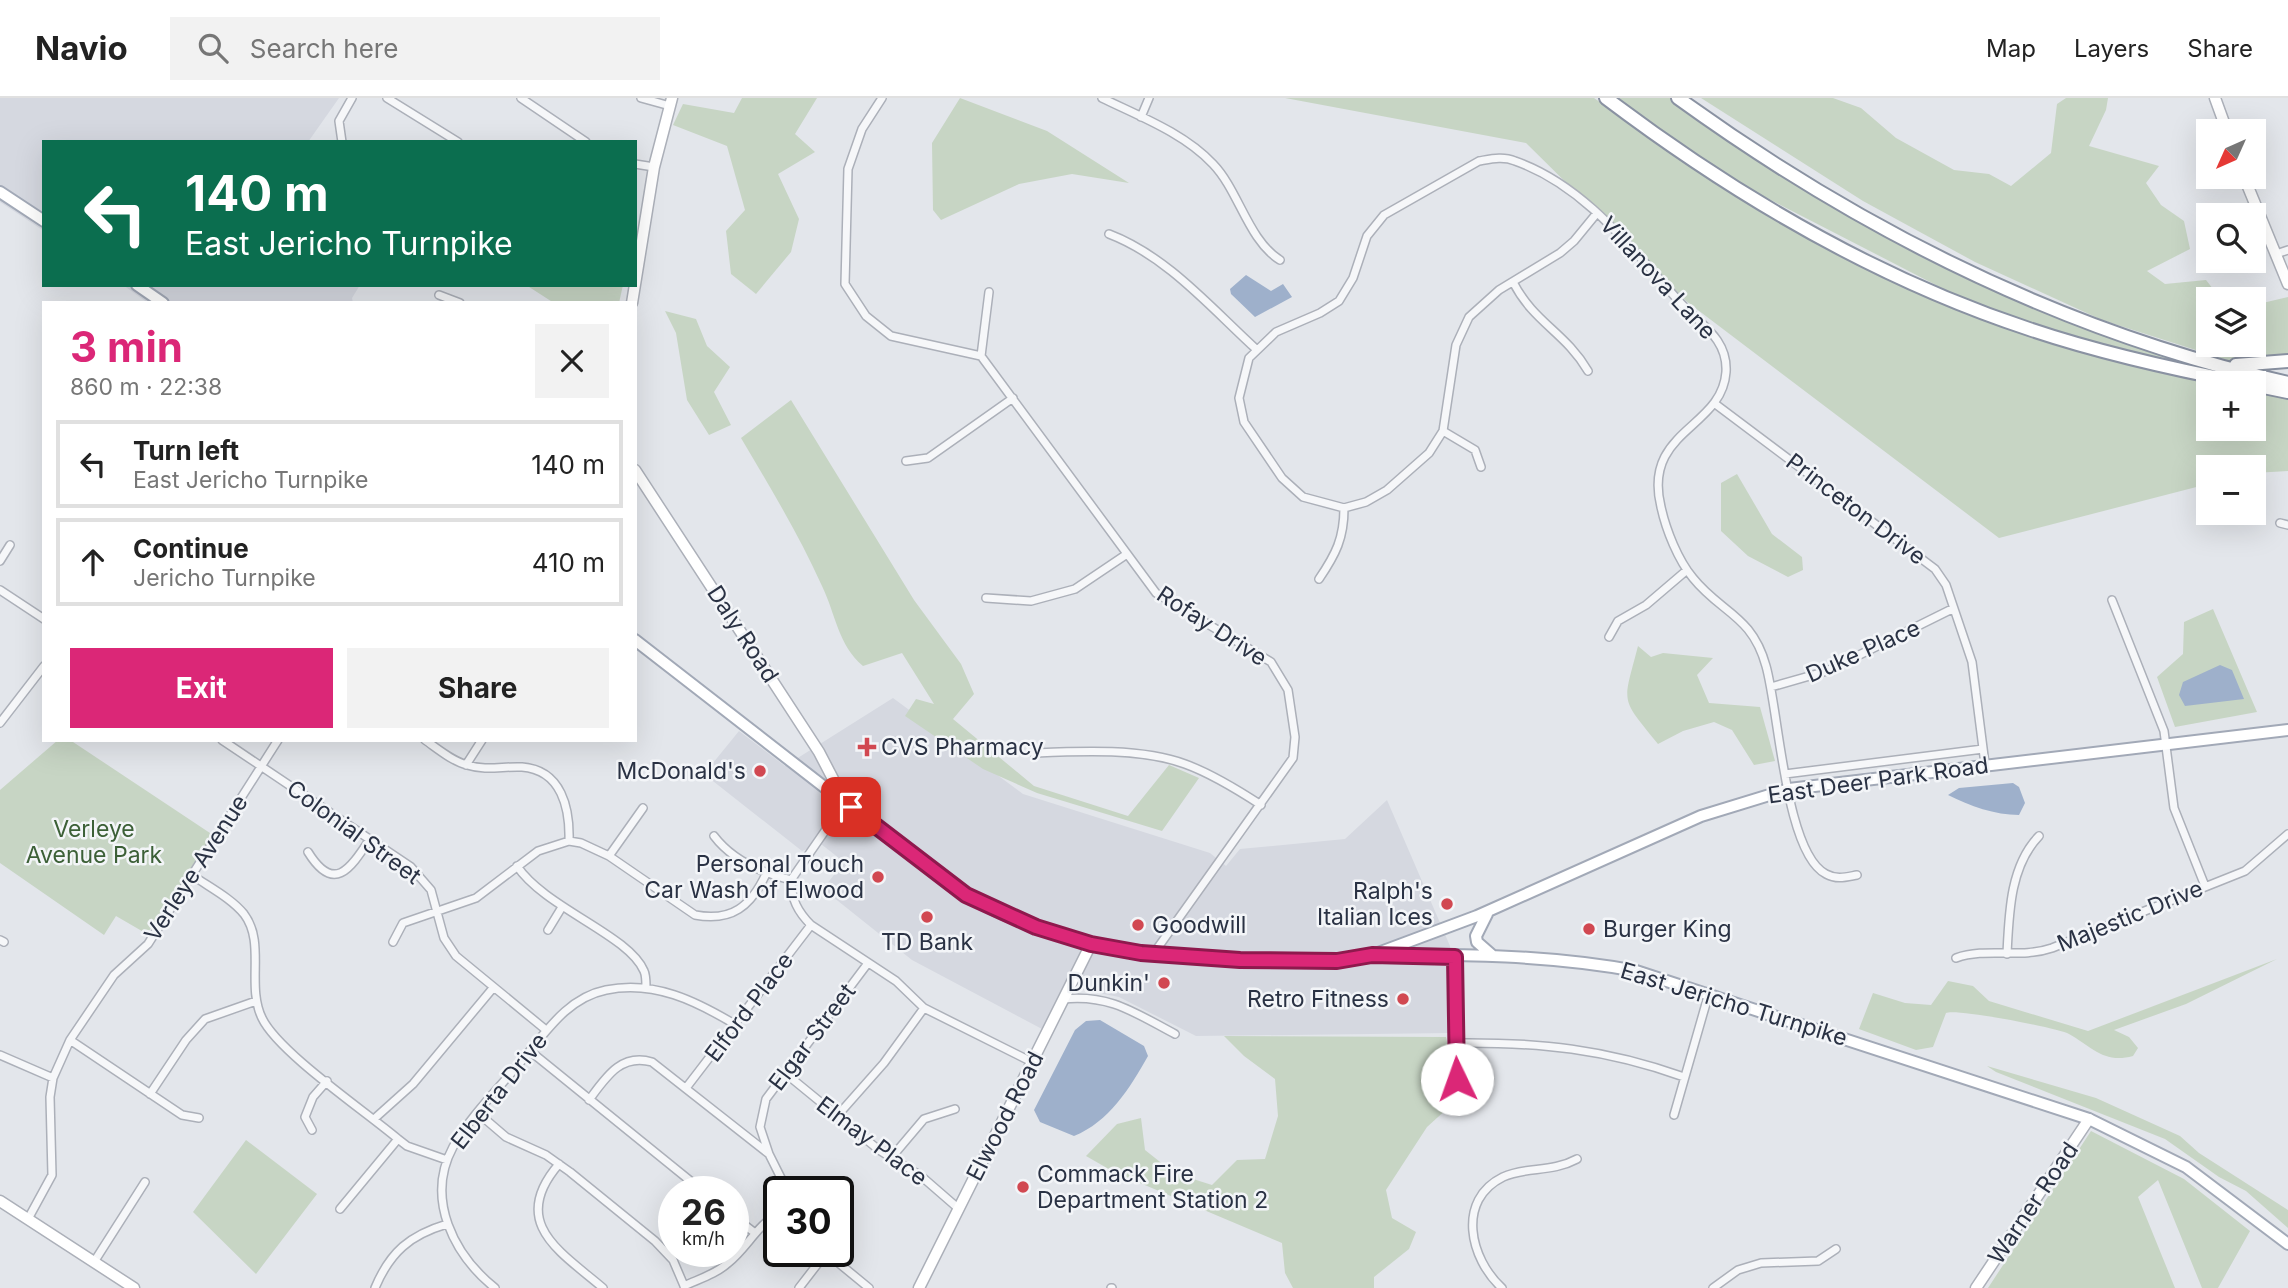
<!DOCTYPE html>
<meta charset="utf-8">
<style>
body{margin:0;font-family:Inter,sans-serif;background:#f2f2f2;color:#222;height:100vh;display:flex;flex-direction:column;font-size:26px;white-space:nowrap}
*{box-sizing:border-box;margin:0}
p{font-size:23px;color:#767676}
.icon{flex:none;width:38px;height:38px;fill:none;stroke:currentColor;stroke-width:2;stroke-linecap:round;stroke-linejoin:round}
.map{position:relative;flex:1;overflow:hidden}
.drawer{position:absolute;left:42px;top:203px;width:595px;height:441px;display:flex;flex-direction:column;background:#fff;border-radius:0px;box-shadow:0 7px 28px #0002}
.drawer>*{flex:none}
.guide{position:absolute;left:42px;top:42px;width:595px;height:147px;border-radius:0px;box-shadow:0 7px 28px #0002;background:#0b6e4f;color:#fff;overflow:hidden}
.needle{width:46px;rotate:225deg}
.fabs{position:absolute;left:2196px;top:21px;display:grid;gap:14px}
.fabs a{display:grid;place-items:center;width:70px;height:70px;border-radius:0px;background:#fff;box-shadow:0 7px 28px #0002;font-size:35px}
.speed{position:absolute;left:658px;top:1078px;display:flex;gap:14px;font-size:35px;font-weight:700;text-align:center}
.speed>*{display:grid;place-content:center;width:91px;height:91px;border-radius:50%;background:#fff;box-shadow:0 7px 28px #0002;line-height:1}
.speed small{font-size:18px;font-weight:400}
.speed .limit{border:4px solid #111;border-radius:10px;background:#fff;color:#111}
.pin{position:absolute;display:grid;place-items:center;width:60px;height:60px;color:#fff;margin:-30px;border-radius:14px;box-shadow:0 4px 10px #0006}
.me{position:absolute;width:77px;margin:-38px;rotate:357deg;stroke-linejoin:round;filter:drop-shadow(0 0 5px #0008)}
.turn{display:flex;align-items:center;gap:24px;height:147px;padding:0 28px;font-size:32px}
.turn .icon{width:91px;height:91px;stroke-width:2.5}
.turn b{display:block;font-size:49px;line-height:60px}
.round{display:grid;place-items:center;flex:none;width:74px;height:74px;border-radius:0px;background:#f2f2f2}
.summary{display:flex;align-items:center;justify-content:space-between;height:119px;padding:0 28px}
h1{font-size:42px;font-weight:700;line-height:52px;color:#db2777}
.primary-button{display:flex;gap:14px;margin-top:auto;padding:14px 28px}
.primary-button a{flex:1;height:80px;border-radius:0px;background:#db2777;color:#fff;font-size:28px;font-weight:700;line-height:80px;text-align:center}
.primary-button a+a{background:#f2f2f2;color:#222}
ul{padding:0;list-style:none}
li{display:flex;align-items:center;gap:21px;height:88px;margin:0 14px 10px;padding:0 14px;border:4px solid #e0e0e0;border-radius:0px}
li div{flex:1}
li b{display:block;font-size:26px}
li em{font-style:normal}
header{display:flex;align-items:center;gap:42px;box-sizing:border-box;height:98px;padding:0 35px;background:#fff;border-bottom:2px solid #e0e0e0}
header strong{font-size:33px}
nav{display:flex;gap:38px;margin-inline-start:auto;font-size:24px}
.search{width:490px;height:63px;background:#f2f2f2;display:flex;align-items:center;gap:18px;box-sizing:border-box;padding:0 24px;border-radius:0px;color:#767676;font-size:26px}
.map>svg:first-child{display:block}
</style>
<header>
<strong>Navio</strong>
<div class="search"><svg class="icon" aria-label="search" viewBox="0 0 24 24"><circle cx="10" cy="10" r="6"/><path d="M15 15l6 6"/></svg>Search here</div>
<nav><a>Map</a><a>Layers</a><a>Share</a></nav>
</header>
<div class="map">
<svg width="2288" height="1190" viewBox="0 0 2288 1190">
<rect width="100%" height="100%" fill="#e3e6eb"/>
<path fill="#d5d8e0" d="M0 0H339L308 44H44V133L0 104Z
M123 187H360L352 200 353 205H148Z
M893 600 1023 696 1210 755 1226 768 1240 751 1345 741 1387 702 1450 848 1451 935 1196 938 1119 899 1064 888 1042 931 912 862 823 791 844 764 821 746 802 753 704 676 739 633 785 668Z"/>
<path fill="#c7d5c4" d="M742 0H817L795 36 815 54 778 76 799 121 791 154 756 196 731 176 726 133 745 112 727 48 673 27 683 6 734 15Z
M960 0 1047 33 1129 85 1072 76 1019 86 941 122 933 112 932 45Z
M1285 0H1594L1746 105 1850 162 1966 214 2130 266 2210 285 2208 331H2254V294L2288 300V373L2254 375V369H2208V386L1999 440 1686 203 1526 45Z
M1616 0H1674L1903 145 2229 276 2081 243 1963 201 1736 84Z
M1701 0H1833L1861 10 1896 40 1954 72 1989 76 2011 88 2051 55 2057 6 2066 0H2108L2106 12 2089 48 2159 68 2146 85 2161 107 2184 123 2190 151 2147 173 2165 186 2206 182 2221 201H2208V247H2254V207L2288 199V258L2233 264 2102 222 1975 164 1863 103Z
M526 187H623L619 205H554Z
M665 213 696 221 707 248 730 269 714 294 731 327 709 337 687 302 676 235Z
M791 302 914 502 961 566 974 596 953 621 1034 688 1128 718 1169 667 1199 680 1162 733 1037 695 983 671 905 618 916 601 934 606 902 555 863 568C838 547 836 517 822 488 799 437 770 389 741 340Z
M1737 376 1772 436 1802 459 1803 472 1788 479 1748 458 1721 433V385Z
M2213 511 2257 614 2175 629 2157 579 2183 556 2184 524Z
M1638 548 1651 559 1663 555 1713 560 1697 577 1709 605 1760 609 1775 663 1754 667 1732 632 1714 624 1683 633 1658 646C1619 598 1623 607 1638 548Z
M58 642H70L213 737 147 836 116 818 104 837 0 765V692Z
M2277 861 2186 906 2114 932 2129 939 2138 950 2133 958C2104 966 2092 949 2069 936 2058 930 1955 910 1946 915L1933 949 1916 952 1859 931 1873 895 1905 905 1931 907 1948 883 1973 888 1989 903 2088 933Z
M1224 938 1446 939 1459 1000 1427 1029 1386 1092 1392 1120 1416 1134 1409 1151 1374 1179V1190H1293L1285 1175 1282 1145 1114 1074 1086 1058 1117 1026 1141 1020 1145 1052 1174 1075 1212 1087 1237 1062 1265 1061 1278 1018 1275 981 1244 958Z
M1987 968 2096 1000 2180 1038 2199 1055 2288 1112V1130L2246 1093 2219 1079 2165 1041 1996 974Z
M2091 1033 2184 1081 2250 1133 2218 1190H2202L2158 1082 2138 1099 2175 1190H1988Z
M246 1042 317 1096 256 1176 193 1114Z"/>
<path fill="#9eb0cb" d="M1246 177 1271 193 1283 186 1292 199 1255 219 1231 196 1230 191Z
M2220 567 2232 572 2244 601 2185 608 2179 597 2183 584Z
M2013 685 2019 689 2025 705 2019 717C1995 717 1970 708 1948 697L1959 690Z
M1100 922 1144 948 1148 958C1130 990 1109 1024 1074 1038L1040 1024 1034 1012 1075 932 1086 923Z"/>
<g fill="none" stroke-linecap="round" stroke-linejoin="round">
<g stroke="#acb0b9" stroke-width="10">
<path id="street" d="M387 0 458 44
M521 0 586 44
M641 0 670 8
M882 0 862 31 848 71 845 186 866 218 891 238 981 258 1156 495 1271 564 1288 592 1295 639 1293 660 1154 855
M1102 0C1139 18 1184 35 1213 66 1239 93 1248 142 1280 162
M1141 19 1149 0
M342 44 339 23 352 0
M635 66 654 69
M1597 115 1574 143 1560 155 1499 192 1469 219 1456 247 1443 333 1429 355 1387 392 1366 404 1344 410 1303 399 1282 380 1244 324 1239 300 1249 260 1276 234 1320 215 1339 203 1353 180 1367 138 1384 117 1479 63C1491 61 1503 58 1515 63 1584 87 1631 150 1678 202 1698 225 1728 239 1726 274 1722 331 1642 332 1661 409 1666 432 1678 462 1693 480 1721 515 1752 517 1766 568 1779 613 1785 755 1826 776 1837 782 1846 779 1857 777
M1109 136C1167 158 1211 210 1256 251
M2276 156 2288 152
M1513 184C1534 225 1565 234 1588 273
M439 197 460 205
M981 258 989 194
M1714 305 1935 471 1946 487 1972 564 1985 666
M1443 333 1475 352 1481 369
M906 363 928 360 1013 300
M2280 425 2288 427
M0 463 10 447
M1319 481C1336 456 1344 440 1344 410
M0 492 44 521
M986 500 1031 503 1075 491 1127 456
M2112 502 2164 633 2174 710 2205 788
M1609 539 1618 523 1646 507 1687 472
M1771 589 1827 573 1952 511
M0 625 44 568
M222 642 411 769 431 792 444 840 456 858 546 932
M425 642C438 651 452 663 467 667 486 673 503 668 522 669 562 672 570 711 569 743
M1034 655C1080 653 1142 650 1185 666 1210 675 1238 692 1261 707
M466 667 482 642
M1785 676 1983 651
M845 704 791 782C791 801 798 814 811 827L896 883 924 910 1032 964
M714 738C733 763 762 775 791 782
M308 754C334 796 350 771 370 741
M609 758 643 710
M517 768C545 810 629 837 644 873 646 877 646 884 646 889
M192 777C209 789 231 800 244 816 266 845 246 887 262 920 278 954 365 1013 398 1041L407 1048 447 1062
M548 832 562 809
M0 842 4 844
M393 844 403 825 476 800 538 753 569 743 581 745 609 758 695 817C732 824 751 808 766 776
M2007 856C2009 815 2010 768 2039 738
M1455 859 1457 981
M1956 860C1987 849 2020 861 2052 850L2245 773 2288 736
M1063 901C1110 896 1135 915 1175 936
M70 942 182 1017 199 1020
M1455 945C1539 944 1606 951 1684 979
M530 953 704 1094
M0 957 53 980
M785 975 879 1052 921 1078 959 1111
M686 990 811 827
M150 996 186 942 205 921 256 903
M589 1002C606 979 621 955 652 964L769 1056 788 1094
M478 1015 506 1039 546 1057 570 1074 655 1143 673 1162 685 1190
M838 1017 884 965 924 910
M1674 1017 1709 895
M374 1021 413 986 493 890
M312 1032 305 1019 313 999 327 983
M769 1056 760 1029 766 1001 868 865
M891 1060 924 1021 955 1011
M559 1066C508 1125 561 1154 603 1190
M340 1111 398 1041
M733 1118 755 1135
M28 1121 52 1077 50 999 53 980 70 942 114 877 148 846 278 642
M824 1153 869 1190
M94 1164 145 1084
M684 1188C699 1181 716 1176 728 1165 747 1150 757 1127 779 1115
M375 1190C390 1154 410 1137 447 1126
M495 1190C454 1157 425 1101 453 1049 470 1019 497 992 519 966 544 937 566 900 606 892 654 882 696 903 736 927
M799 1190 826 1155
M1111 1190H1112
M1502 1190C1470 1161 1456 1102 1503 1079 1527 1068 1551 1075 1577 1061
M1713 1190 1738 1172 1761 1165 1818 1163 1836 1151"/>
</g>
<g stroke="#acb0b9" stroke-width="13">
<path id="secondary" d="M2215 0 2227 33
M2244 79 2288 186
M632 205 654 69 672 0
M635 372 819 654 845 704
M0 1103 134 1190
M919 1190 1091 846
M1976 1190 2089 1021"/>
</g>
<g stroke="#a2a9b7" stroke-width="14">
<path id="primary" d="M0 94 44 123
M137 187 163 205
M635 542 953 789C1065 861 1205 864 1334 863 1348 863 1362 858 1376 857 1462 856 1550 857 1636 873L2089 1021 2186 1069 2288 1146
M1487 816 1476 838 1477 844 1493 858
M1378 855 1477 818 1701 718 1789 691 2288 632"/>
</g>
<g stroke="#8a92a2" stroke-width="16">
<path id="highway" d="M1606 0C1733 96 1877 181 2029 231 2100 255 2172 271 2245 285
M1678 0C1862 133 2066 235 2288 285
M2236 267 2288 263
M2254 287 2288 294"/>
</g>
<use href="#street" stroke="#f6f7f9" stroke-width="7"/>
<use href="#secondary" stroke="#fff" stroke-width="10"/>
<use href="#primary" stroke="#fff" stroke-width="10"/>
<use href="#highway" stroke="#fff" stroke-width="12"/>
</g>
<g fill="none" stroke-linecap="round" stroke-linejoin="round">
<g stroke="#8e194d" stroke-width="18">
<path id="route" d="M851 709 966 797 1036 829 1091 846 1141 855 1240 862 1337 863 1372 857 1455 859 1457 981"/>
</g>
<use href="#route" stroke="#db2777" stroke-width="12"/>
</g>
<g fill="#d14851" stroke="#f3f5f8" stroke-width="2.5">
<path d="M863.5 638.5h7v7h7v7h-7v7h-7v-7h-7v-7h7z"/>
<circle cx="760" cy="673" r="7"/>
<circle cx="878" cy="779" r="7"/>
<circle cx="1447" cy="806" r="7"/>
<circle cx="927" cy="819" r="7"/>
<circle cx="1138" cy="827" r="7"/>
<circle cx="1589" cy="831" r="7"/>
<circle cx="1164" cy="885" r="7"/>
<circle cx="1403" cy="901" r="7"/>
<circle cx="1023" cy="1089" r="7"/>
</g>
<g text-anchor="middle" stroke-width="5" stroke-linejoin="round" paint-order="stroke">
<g font-size="23" fill="#2a3244" stroke="#f3f5f8">
<text transform="translate(1658 180) rotate(47)" y="8">Villanova Lane</text>
<text transform="translate(1856 411) rotate(37)" y="8">Princeton Drive</text>
<text transform="translate(1212 528) rotate(33)" y="8">Rofay Drive</text>
<text transform="translate(743 536) rotate(57)" y="8">Daly Road</text>
<text transform="translate(1863 553) rotate(-24)" y="8">Duke Place</text>
<text transform="translate(1878 682) rotate(-8)" y="8">East Deer Park Road</text>
<text transform="translate(354 734) rotate(36)" y="8">Colonial Street</text>
<text transform="translate(196 770) rotate(-57)" y="8">Verleye Avenue</text>
<text transform="translate(2130 818) rotate(-22)" y="8">Majestic Drive</text>
<text transform="translate(1734 906) rotate(17)" y="8">East Jericho Turnpike</text>
<text transform="translate(749 909) rotate(-53)" y="8">Elford Place</text>
<text transform="translate(812 939) rotate(-53)" y="8">Elgar Street</text>
<text transform="translate(499 993) rotate(-52)" y="8">Elberta Drive</text>
<text transform="translate(1005 1018) rotate(-63)" y="8">Elwood Road</text>
<text transform="translate(872 1043) rotate(37)" y="8">Elmay Place</text>
<text transform="translate(2033 1105) rotate(-56)" y="8">Warner Road</text>
</g>
<g font-size="23" fill="#2a3244" stroke="#f3f5f8" text-anchor="end">
<text x="881" y="657" text-anchor="start">CVS Pharmacy</text>
<text x="746" y="681">McDonald's</text>
<text x="864" y="774">Personal Touch<tspan x="864" dy="26">Car Wash of Elwood</tspan></text>
<text x="1433" y="801">Ralph's<tspan x="1433" dy="26">Italian Ices</tspan></text>
<text x="1152" y="835" text-anchor="start">Goodwill</text>
<text x="1603" y="839" text-anchor="start">Burger King</text>
<text x="927" y="852" text-anchor="middle">TD Bank</text>
<text x="1150" y="893">Dunkin'</text>
<text x="1389" y="909">Retro Fitness</text>
<text x="1037" y="1084" text-anchor="start">Commack Fire<tspan x="1037" dy="26">Department Station 2</tspan></text>
</g>
<g font-size="23" fill="#3c6037" stroke="#f3f5f8">
<text x="94" y="739">Verleye<tspan x="94" dy="26">Avenue Park</tspan></text>
</g>
</g>
</svg>
<div class="fabs">
<a><svg class="needle" viewBox="-14 -14 28 28"><path d="M0-13l5 13h-10z" fill="#e53935"/><path d="M0 13l5-13h-10z" fill="#767676"/></svg></a>
<a><svg class="icon" aria-label="search" viewBox="0 0 24 24"><circle cx="10" cy="10" r="6"/><path d="M15 15l6 6"/></svg></a>
<a><svg class="icon" aria-label="layers" viewBox="0 0 24 24"><path d="M12 4l9 5-9 5-9-5zM3 14l9 5 9-5"/></svg></a>
<a>+</a>
<a>−</a>
</div>
<div class="speed"><div>26<small>km/h</small></div><div class="limit">30</div></div>
<div class="pin" style="left:851px;top:709px;background:#d93025"><svg class="icon" aria-label="arrive" viewBox="0 0 24 24"><path d="M6 21V4h12l-3 4 3 4H6"/></svg></div>
<svg class="me" style="left:1457px;top:981px" viewBox="-20 -20 40 40"><circle r="19" fill="#fff"/><path d="M0-13L10 11 0 6-10 11z" fill="#db2777"/></svg>
<div class="guide">
<div class="turn"><svg class="icon" aria-label="left" viewBox="0 0 24 24"><path d="M17 20v-9H6M10 6l-5 5 5 5"/></svg><div><b>140 m</b>East Jericho Turnpike</div></div>
</div>
<section class="drawer">
<div class="summary"><div><h1>3 min</h1><p>860 m · 22:38</p></div><a class="round"><svg class="icon" aria-label="close" viewBox="0 0 24 24"><path d="M6 6l12 12M18 6L6 18"/></svg></a></div>
<ul>
<li><svg class="icon" aria-label="left" viewBox="0 0 24 24"><path d="M17 20v-9H6M10 6l-5 5 5 5"/></svg><div><b>Turn left</b><p>East Jericho Turnpike</p></div><em>140 m</em></li>
<li><svg class="icon" aria-label="ahead" viewBox="0 0 24 24"><path d="M12 20V5M6 11l6-6 6 6"/></svg><div><b>Continue</b><p>Jericho Turnpike</p></div><em>410 m</em></li>
</ul>
<div class="primary-button"><a>Exit</a><a>Share</a></div>
</section>
</div>
